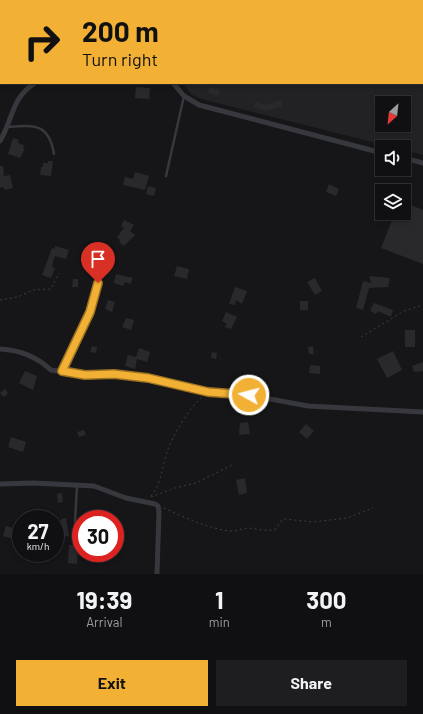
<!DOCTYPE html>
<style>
body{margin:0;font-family:Barlow,sans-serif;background:#1e1e20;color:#f1f3f6;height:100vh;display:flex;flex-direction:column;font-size:15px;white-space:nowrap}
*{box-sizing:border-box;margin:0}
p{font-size:13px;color:#9c9d9f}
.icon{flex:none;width:22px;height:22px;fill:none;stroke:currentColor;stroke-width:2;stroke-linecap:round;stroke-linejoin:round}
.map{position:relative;height:574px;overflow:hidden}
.drawer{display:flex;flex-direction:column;background:#101012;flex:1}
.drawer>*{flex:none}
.hud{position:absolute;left:0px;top:0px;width:423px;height:84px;box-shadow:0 2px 6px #0003,0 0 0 1px #303032;background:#f2b134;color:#111;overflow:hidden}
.needle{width:26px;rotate:207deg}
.buttons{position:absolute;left:375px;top:96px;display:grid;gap:8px}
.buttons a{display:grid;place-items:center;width:36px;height:36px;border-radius:0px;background:#101012;box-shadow:0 2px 6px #0003,0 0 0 1px #303032;font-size:20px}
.speed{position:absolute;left:12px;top:510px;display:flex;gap:8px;font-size:20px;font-weight:700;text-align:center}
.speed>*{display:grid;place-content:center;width:52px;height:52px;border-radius:50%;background:#101012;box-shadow:0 2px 6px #0003,0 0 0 1px #303032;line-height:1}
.speed small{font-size:10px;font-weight:400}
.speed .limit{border:6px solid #d22;background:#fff;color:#111}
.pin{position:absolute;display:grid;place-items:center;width:34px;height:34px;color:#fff;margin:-41px -17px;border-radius:50% 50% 50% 0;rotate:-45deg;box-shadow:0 0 4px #0007}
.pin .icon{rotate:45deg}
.me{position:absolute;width:44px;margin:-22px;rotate:277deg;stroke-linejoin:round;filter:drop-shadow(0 0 3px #0008)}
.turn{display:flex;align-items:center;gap:14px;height:84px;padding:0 16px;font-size:18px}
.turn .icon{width:52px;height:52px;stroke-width:2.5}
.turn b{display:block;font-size:28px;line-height:34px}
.eta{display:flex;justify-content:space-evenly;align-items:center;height:68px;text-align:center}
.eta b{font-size:24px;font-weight:700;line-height:28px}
.action{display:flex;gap:8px;margin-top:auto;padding:8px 16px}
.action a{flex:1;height:46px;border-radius:0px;background:#f2b134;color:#111;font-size:16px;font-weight:700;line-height:46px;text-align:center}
.action a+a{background:#1e1e20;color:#f1f3f6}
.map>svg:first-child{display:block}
</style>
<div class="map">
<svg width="423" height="574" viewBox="0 0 423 574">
<rect width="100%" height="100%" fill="#161618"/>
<path fill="#222225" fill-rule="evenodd" d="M216 0H423V155L404 150V147H392L205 100 192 95 182 83H422V1H214ZM382 103H404V125H382Z"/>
<path fill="#29292c" d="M136 87 150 88 149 99 135 98Z
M209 87 220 90 219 96 208 93Z
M281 100 282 106 267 111 254 108 255 102 266 105Z
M13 138 19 140 18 143 24 145 23 148H25L20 158 8 154Z
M48 161H53L51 176 40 175 41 167H43V163H48Z
M0 166H3L4 176 10 175 13 188 4 190V187L0 188Z
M135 172 149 176 145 190 123 185 125 177 133 179Z
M329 184 339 189 336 196 326 192Z
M148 186 156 188 154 196 146 194Z
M404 202 423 210V264L381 248 395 213H404Z
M124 220 134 225 130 231 135 235 124 246 119 242 120 240 117 237 124 228 121 226Z
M55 246 69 250 66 259 55 256 53 262 52 267 55 268 51 278 42 275 52 248 54 249Z
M177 266 189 269 187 279 174 276Z
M92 267 101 269 100 277 90 274Z
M116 274 133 278 130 284 125 282 123 286 114 283Z
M369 276 390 278 388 287 369 288 363 310 356 308 363 281 371 283Z
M315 278 322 291 315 295 307 282Z
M73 279H78V287H72Z
M235 287 247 291 242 304 236 300 235 305 229 304Z
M108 300 115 302 112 312 105 309Z
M300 301H308V310H300Z
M374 303 393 310 391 317 378 311 376 314 370 311Z
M226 312 237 317 231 329 225 327 227 324 222 321Z
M126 318 134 320 131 330 122 327Z
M405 330H415V347H405Z
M92 346 97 347 96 353 90 352Z
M313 346 314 354H309L308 347Z
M139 348 150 352 147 362 137 359 135 369 125 366 128 355 136 357Z
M393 351 402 370 387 378 377 359Z
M212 352 217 353 216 359 211 358Z
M423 362V371L414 372 412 366Z
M310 365 320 366V374L309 373Z
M25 371 37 376 33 390 19 383Z
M5 389 8 393 4 397 0 393Z
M248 422 250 434 239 435 240 423Z
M306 424 314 431 307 439 299 432Z
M84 430 86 435 79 437 77 432Z
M11 437 26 442 23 452 8 447Z
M245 478 247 493 239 495 236 480Z
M62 493 63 502 58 503 57 494Z
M66 518 69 536 62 537 61 519Z
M6 526 17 529 14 539 3 536Z
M69 545H78L77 564 68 563Z"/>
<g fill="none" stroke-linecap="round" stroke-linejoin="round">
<path stroke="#3d3f44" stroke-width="1" stroke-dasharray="2 3" stroke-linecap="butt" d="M0 300 18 297 33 290 51 289 59 273
M361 337 404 311 423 305
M151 496C162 483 162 465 168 449 174 434 189 408 202 397
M151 497 175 488 196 483 232 465
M164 508C184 517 208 529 231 531 237 531 243 528 249 528 258 529 266 532 276 529L281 521 285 519 313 522 347 518 373 508"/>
<path stroke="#37383d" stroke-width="2.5" d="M8 127C34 125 49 123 54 154
M166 176 184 96
M62 371 90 312 98 283
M74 541 77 486"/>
<path stroke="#37383d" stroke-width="5" d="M104 0 105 1
M173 83 184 96 199 105 382 153
M0 141C13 120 11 98 35 83
M404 158 423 163
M0 349C19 350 37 357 51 370L85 375 115 374 148 378 208 392 249 395 308 406 423 412
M0 484 33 483 94 486 126 498 155 504 158 506 159 512 157 574"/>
</g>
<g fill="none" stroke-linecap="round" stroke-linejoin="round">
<g stroke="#9d7322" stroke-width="10">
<path id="route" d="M98 283 90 312 62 371 85 375 114 374 148 378 208 392 249 395"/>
</g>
<use href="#route" stroke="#f2b134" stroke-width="7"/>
</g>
</svg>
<div class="buttons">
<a><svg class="needle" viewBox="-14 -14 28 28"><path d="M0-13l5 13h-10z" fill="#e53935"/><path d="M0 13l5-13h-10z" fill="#9c9d9f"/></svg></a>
<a><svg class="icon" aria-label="sound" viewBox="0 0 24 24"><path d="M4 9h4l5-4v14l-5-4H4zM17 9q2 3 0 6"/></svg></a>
<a><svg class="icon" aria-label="layers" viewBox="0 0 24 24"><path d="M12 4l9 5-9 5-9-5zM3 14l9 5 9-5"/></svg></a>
</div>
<div class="speed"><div>27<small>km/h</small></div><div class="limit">30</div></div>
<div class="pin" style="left:98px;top:283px;background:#d93025"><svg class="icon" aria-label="arrive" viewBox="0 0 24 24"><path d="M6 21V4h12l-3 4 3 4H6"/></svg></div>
<svg class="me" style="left:249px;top:395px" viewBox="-20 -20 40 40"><circle r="17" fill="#f2b134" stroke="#fff" stroke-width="3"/><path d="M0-11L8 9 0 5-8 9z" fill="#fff"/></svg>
<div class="hud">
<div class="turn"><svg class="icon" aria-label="right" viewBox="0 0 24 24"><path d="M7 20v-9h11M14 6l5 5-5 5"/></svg><div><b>200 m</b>Turn right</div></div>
</div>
</div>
<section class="drawer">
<div class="eta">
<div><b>19:39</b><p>Arrival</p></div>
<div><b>1</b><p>min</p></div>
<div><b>300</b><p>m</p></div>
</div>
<div class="action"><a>Exit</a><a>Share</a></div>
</section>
